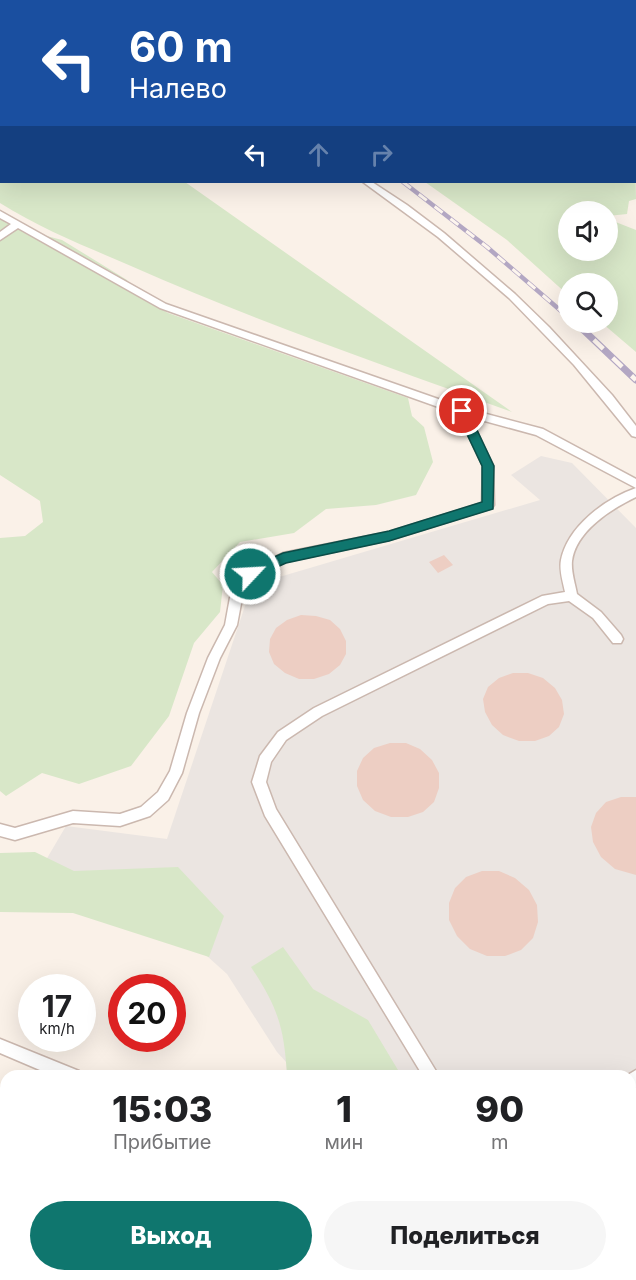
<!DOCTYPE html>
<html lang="ru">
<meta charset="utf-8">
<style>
body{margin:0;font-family:Inter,sans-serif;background:#f6f6f6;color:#202124;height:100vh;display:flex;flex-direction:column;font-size:22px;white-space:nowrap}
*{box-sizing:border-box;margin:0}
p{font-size:20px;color:#757577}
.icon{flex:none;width:33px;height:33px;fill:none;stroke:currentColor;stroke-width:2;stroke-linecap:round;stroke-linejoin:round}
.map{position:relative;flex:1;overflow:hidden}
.details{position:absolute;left:0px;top:1070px;width:636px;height:212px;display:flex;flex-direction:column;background:#fff;border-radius:18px 18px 0 0;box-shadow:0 6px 24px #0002}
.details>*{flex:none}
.hud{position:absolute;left:0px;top:0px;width:636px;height:183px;box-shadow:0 6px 24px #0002;background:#1a4fa0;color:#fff;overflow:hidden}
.tools{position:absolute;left:558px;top:201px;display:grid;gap:12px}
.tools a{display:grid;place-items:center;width:60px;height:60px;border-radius:50%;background:#fff;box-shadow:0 6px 24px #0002;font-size:30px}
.speed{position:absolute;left:18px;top:974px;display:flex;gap:12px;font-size:30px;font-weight:700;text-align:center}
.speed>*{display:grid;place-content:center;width:78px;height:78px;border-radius:50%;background:#fff;box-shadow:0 6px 24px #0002;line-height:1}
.speed small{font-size:15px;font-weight:400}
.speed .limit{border:9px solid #d22;background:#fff;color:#111}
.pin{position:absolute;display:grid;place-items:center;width:51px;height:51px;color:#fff;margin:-26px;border:3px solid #fff;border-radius:50%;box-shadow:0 2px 6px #0007}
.me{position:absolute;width:66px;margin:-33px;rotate:65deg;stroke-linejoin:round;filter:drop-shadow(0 0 4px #0008)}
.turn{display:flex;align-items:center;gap:21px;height:126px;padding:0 30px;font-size:27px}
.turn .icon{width:78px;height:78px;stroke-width:2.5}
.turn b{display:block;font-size:42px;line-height:51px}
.lanes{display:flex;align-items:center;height:57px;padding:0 30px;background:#0003;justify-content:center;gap:30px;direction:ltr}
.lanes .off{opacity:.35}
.eta{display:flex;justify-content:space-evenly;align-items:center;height:102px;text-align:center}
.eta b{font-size:36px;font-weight:800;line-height:42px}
.button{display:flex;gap:12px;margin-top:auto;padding:12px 30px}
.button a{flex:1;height:69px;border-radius:36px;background:#0f766e;color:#fff;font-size:24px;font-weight:800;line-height:69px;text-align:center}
.button a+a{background:#f6f6f6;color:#202124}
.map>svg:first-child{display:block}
</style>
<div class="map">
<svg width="636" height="1280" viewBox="0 0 636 1280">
<rect width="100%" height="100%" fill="#faf1e8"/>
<path fill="#ebe5e1" d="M541 456 572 463 636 528V1280H454L451 1275H630V1076L298 1075 277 1052 227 974 188 939 26 894 66 826 167 839 252 585 540 500 511 475Z"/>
<path fill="#d8e7c8" d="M246 0H492L251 2Z
M0 113 2 182H185L512 412C384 365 255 321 131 266 87 247 41 229 0 203Z
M635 151 636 199 629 201 627 214 608 216V212H568V250H608V219L636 230V352L602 323 608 322V284H568V295L507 240 425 182H634Z
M0 211 16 228 62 240 127 280 138 296 168 313 408 398 412 416 424 427 433 462 416 495 376 505 326 509 294 533 240 542 212 572 223 585 220 612 194 643 169 716 131 766 79 784 42 773 6 796 0 791V538L25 536 43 522 40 501 0 475Z
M35 852 74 871 178 867 224 916 209 957 73 913 0 912V853Z
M283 947 313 989 368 1020 401 1075H287C284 1027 278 1008 251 967Z"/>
<path fill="#edcec3" d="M444 555 453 565 438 573 429 562Z
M301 615 316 616 330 620 340 629 346 641V654L340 665 329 674 314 679H299L285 673 274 664 269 652 270 639 276 628 287 620Z
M513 673H528L543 678 555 688 562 700 564 714 559 727 549 736 535 741H519L503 735 492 725 485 712 483 699 488 687 499 678Z
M390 743H406L420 749 432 760 439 773V788L434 802 423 812 408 817H391L375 811 363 800 357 786V771L363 758 374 748Z
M621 797H636V875L615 869 601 857 593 842 591 827 596 813 606 802Z
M482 871H499L515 878 529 890 537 905 538 922 533 938 521 950 505 956H487L470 949 457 936 449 920V903L455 888 466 877Z
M630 1220 636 1229V1280H611L608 1275H630Z
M525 1275H579L582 1280H528Z"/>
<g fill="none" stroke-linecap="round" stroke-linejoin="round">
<g stroke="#cbb8af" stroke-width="3">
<path id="service" d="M200 0H211L212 2H201Z
M0 97H2V101H0Z
M634 123H636V129H634Z
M363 182H372L407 205 444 233 515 294 549 327 612 395 636 426V437L632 436 574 365 509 298 438 237Z
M0 211 166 304 464 408 543 429 636 479V497C611 509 576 531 572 561 571 572 575 583 577 594L601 612 621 635 623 639 621 643H613L593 618 569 601 548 604 322 716 286 740 271 762 266 782 276 809 439 1076H423L265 816 252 782 260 756 278 732 314 708 542 596 565 592C563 582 559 570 561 560 568 526 605 499 636 488L536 435 470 417 493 466 494 505 492 508 389 540 285 562 254 577 243 593 237 625 220 658 199 713 182 773 168 800 150 816 120 826 73 823 15 840 0 836V824L15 828 73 811 120 814 141 807 158 792 170 771 187 713 208 658 225 625 231 592 246 571 283 553 389 532 482 503 483 466 458 414 160 308 18 228 0 240V232L11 224 0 218Z
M0 1039 79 1071 81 1076H54L0 1053Z
M636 1070V1087L630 1090V1076H626Z"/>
</g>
<use href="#service" fill="#fff" fill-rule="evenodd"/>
<g stroke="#b3a7c3" stroke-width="4.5">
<path id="rail-far1" d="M79 0 83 2
M130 0 135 2
M403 182 487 247 568 317"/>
</g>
<g stroke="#b3a7c3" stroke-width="7">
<path id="rail" d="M575 322 636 380"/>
</g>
<use href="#rail-far1" stroke="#fdf5ee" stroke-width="3" stroke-dasharray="10" stroke-linecap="butt"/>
<use href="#rail" stroke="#fdf5ee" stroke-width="4.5" stroke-dasharray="13" stroke-linecap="butt"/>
</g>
<path fill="#0f766e" stroke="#0a4d48" stroke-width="1.5" d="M462 407 468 411 494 466 493 509 389 541 286 563 255 577H245V570L283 553 389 531 482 502V466L456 411Z"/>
</svg>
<div class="tools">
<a><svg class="icon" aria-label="sound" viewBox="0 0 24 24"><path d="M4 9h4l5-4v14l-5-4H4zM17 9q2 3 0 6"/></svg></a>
<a><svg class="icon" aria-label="search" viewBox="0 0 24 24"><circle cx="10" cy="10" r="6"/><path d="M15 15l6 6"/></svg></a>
</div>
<div class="speed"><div>17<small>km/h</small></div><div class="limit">20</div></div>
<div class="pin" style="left:462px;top:411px;background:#d93025"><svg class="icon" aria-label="arrive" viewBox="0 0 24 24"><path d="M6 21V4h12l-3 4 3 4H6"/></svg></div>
<svg class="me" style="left:250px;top:574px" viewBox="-20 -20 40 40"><circle r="17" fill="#0f766e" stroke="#fff" stroke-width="3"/><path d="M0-11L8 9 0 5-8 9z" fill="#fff"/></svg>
<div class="hud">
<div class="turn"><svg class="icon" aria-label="left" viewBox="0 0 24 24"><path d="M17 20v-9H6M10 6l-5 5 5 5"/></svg><div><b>60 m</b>Налево</div></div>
<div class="lanes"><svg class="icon" aria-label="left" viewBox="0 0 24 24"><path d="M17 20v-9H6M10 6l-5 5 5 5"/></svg><svg class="icon off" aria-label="ahead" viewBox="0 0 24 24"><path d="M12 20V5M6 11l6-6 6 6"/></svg><svg class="icon off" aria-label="right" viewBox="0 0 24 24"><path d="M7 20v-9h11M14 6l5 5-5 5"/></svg></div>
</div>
<section class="details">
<div class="eta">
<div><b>15:03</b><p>Прибытие</p></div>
<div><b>1</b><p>мин</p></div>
<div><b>90</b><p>m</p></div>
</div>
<div class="button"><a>Выход</a><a>Поделиться</a></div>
</section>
</div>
